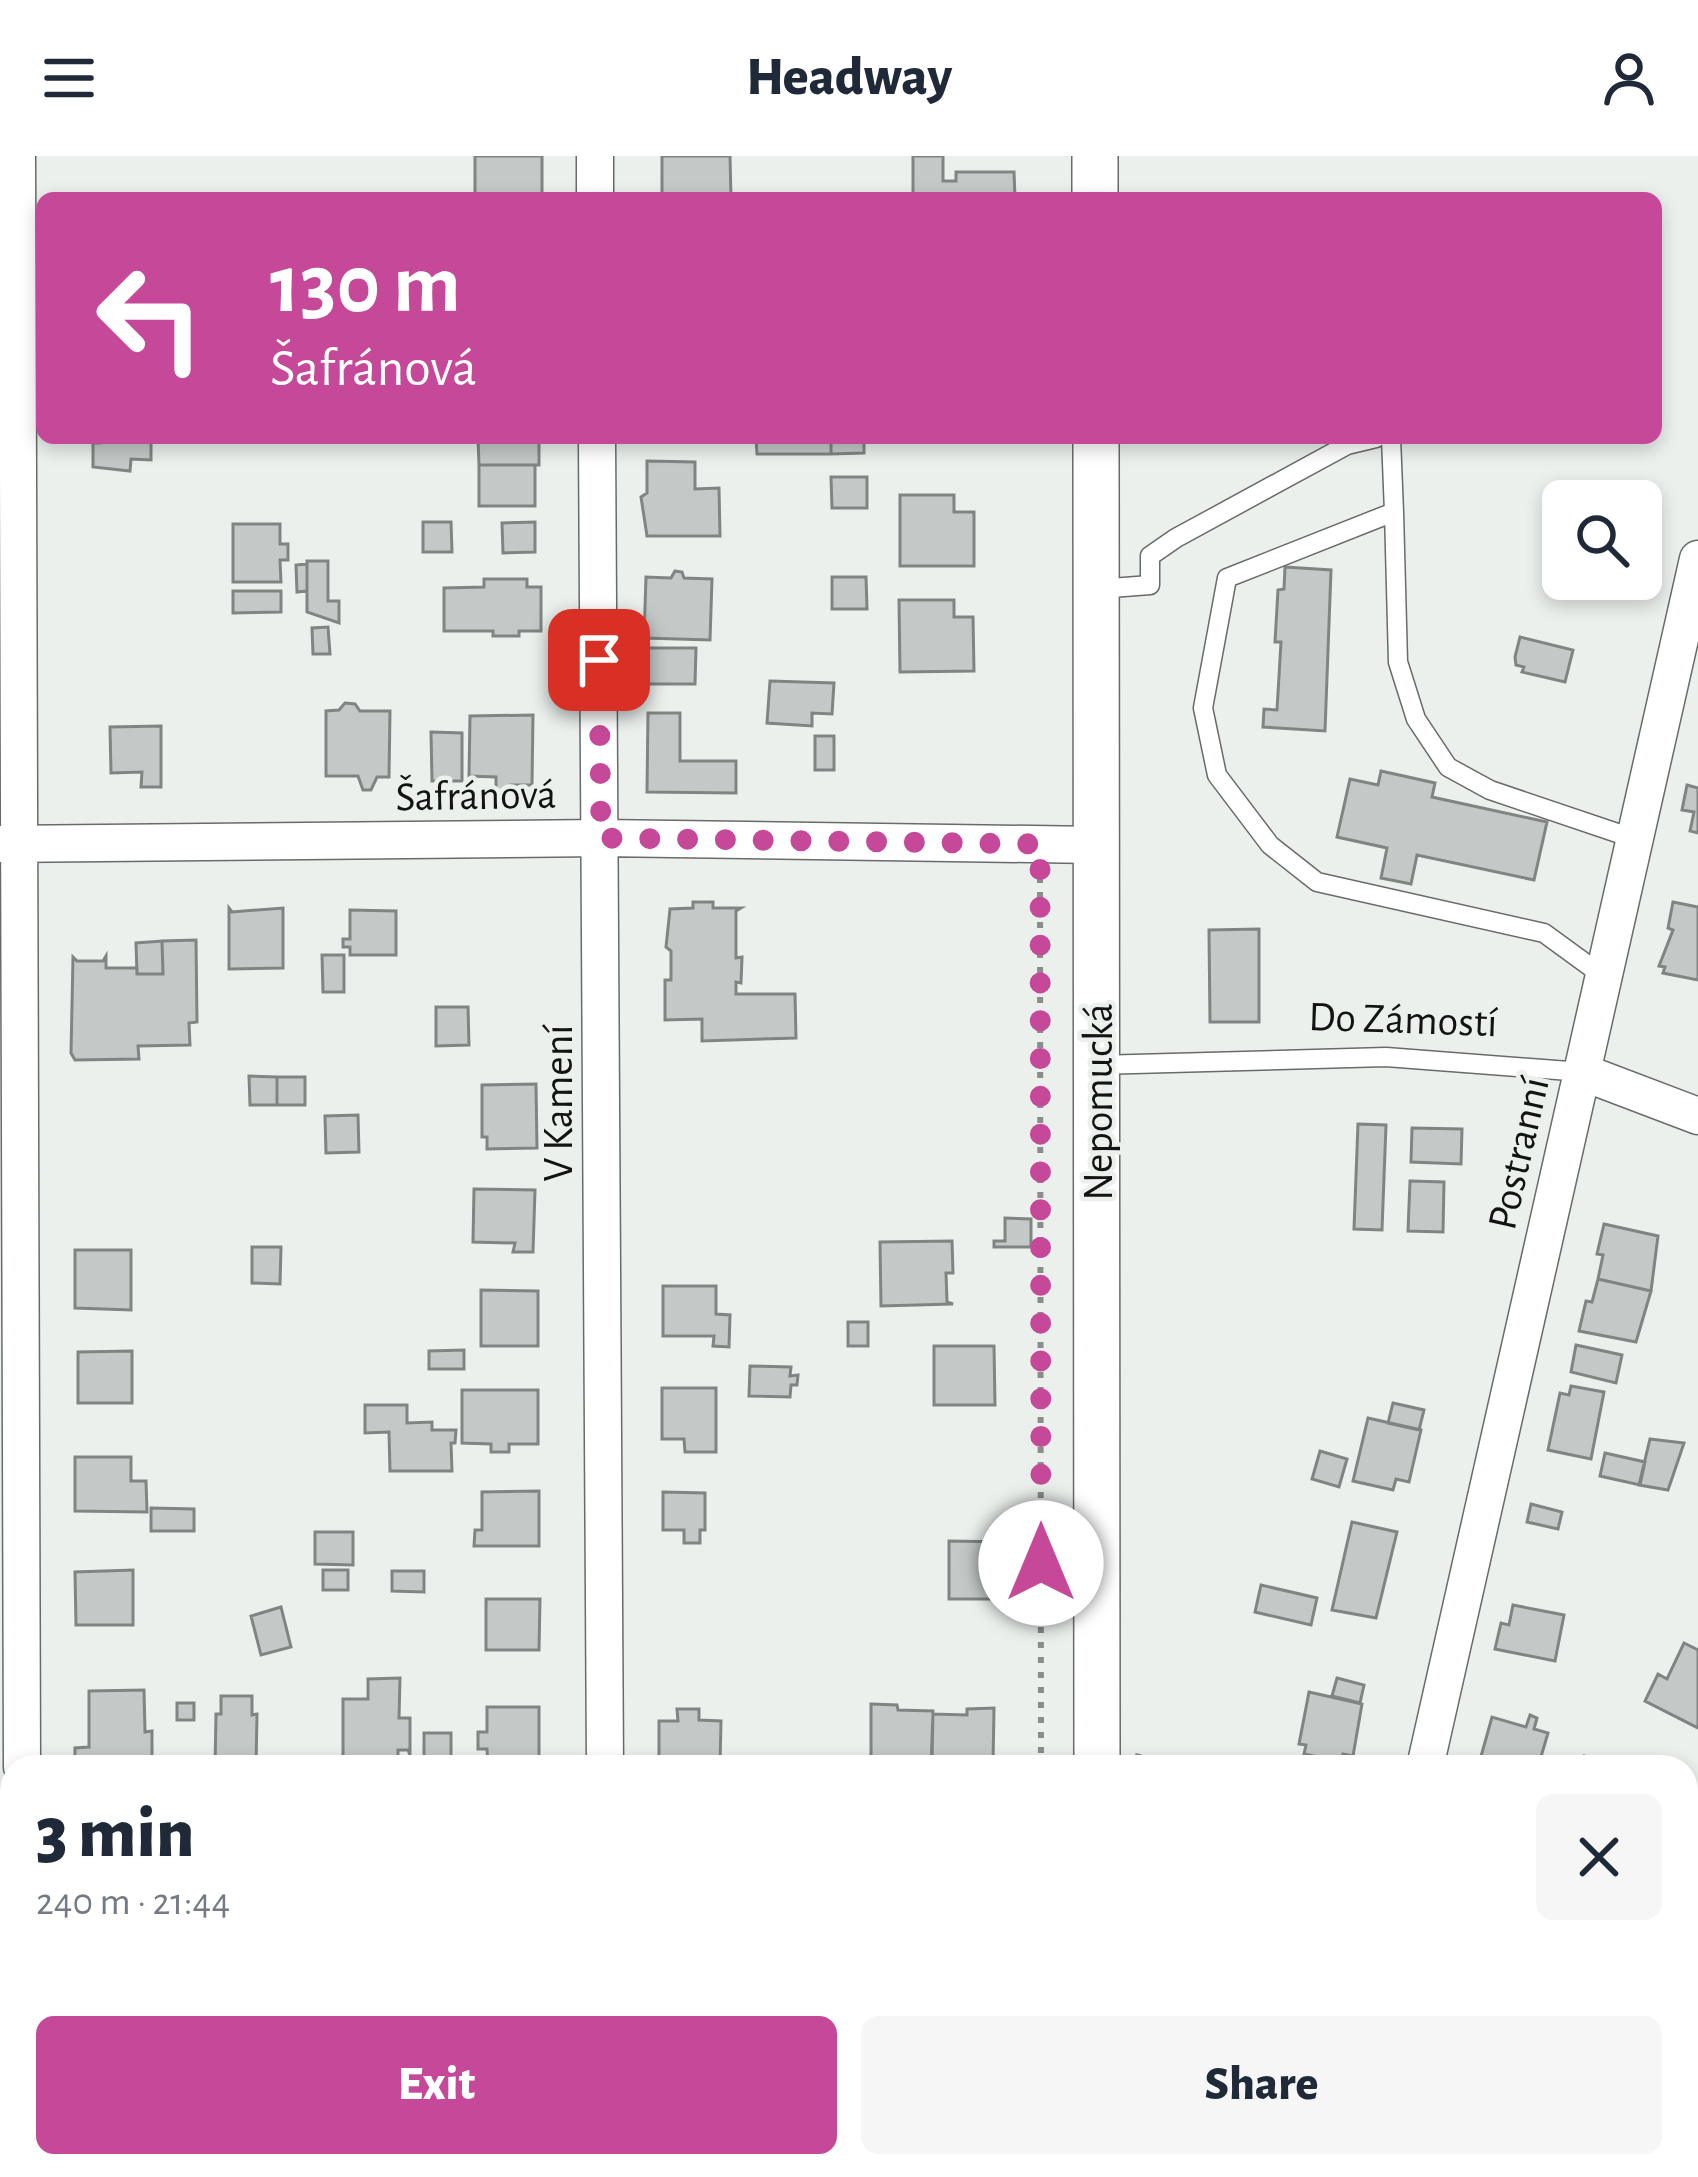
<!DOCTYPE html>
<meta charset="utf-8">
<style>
body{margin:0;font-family:"Alegreya Sans",sans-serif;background:#f6f6f7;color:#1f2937;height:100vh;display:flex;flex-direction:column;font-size:45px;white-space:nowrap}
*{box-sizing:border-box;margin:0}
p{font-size:39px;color:#747a83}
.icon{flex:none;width:66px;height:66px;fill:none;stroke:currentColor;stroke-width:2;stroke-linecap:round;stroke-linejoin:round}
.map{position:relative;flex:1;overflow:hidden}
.drawer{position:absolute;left:0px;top:1599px;width:1698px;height:423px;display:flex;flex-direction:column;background:#fff;border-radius:36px 36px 0 0;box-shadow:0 6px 18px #0003}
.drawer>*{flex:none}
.guide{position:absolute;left:36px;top:36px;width:1626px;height:252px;border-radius:18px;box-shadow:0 6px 18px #0003;background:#c64999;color:#fff;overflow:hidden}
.tools{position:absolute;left:1542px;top:324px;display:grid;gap:24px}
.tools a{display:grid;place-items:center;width:120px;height:120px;border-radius:18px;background:#fff;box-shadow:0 6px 18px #0003;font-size:60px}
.pin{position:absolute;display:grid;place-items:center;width:102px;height:102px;color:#fff;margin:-51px;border-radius:24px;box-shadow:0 6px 18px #0006}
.me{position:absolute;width:132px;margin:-66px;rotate:0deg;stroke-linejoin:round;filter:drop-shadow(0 0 9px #0008)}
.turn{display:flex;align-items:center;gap:42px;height:252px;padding:0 36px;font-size:54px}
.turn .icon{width:156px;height:156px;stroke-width:2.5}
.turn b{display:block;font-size:84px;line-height:102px}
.round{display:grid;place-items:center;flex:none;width:126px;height:126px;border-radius:18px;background:#f6f6f7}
.overview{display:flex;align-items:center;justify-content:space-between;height:204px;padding:0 36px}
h1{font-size:72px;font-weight:800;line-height:90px}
.action{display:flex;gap:24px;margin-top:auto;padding:24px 36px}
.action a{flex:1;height:138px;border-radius:18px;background:#c64999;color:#fff;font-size:48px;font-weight:800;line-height:138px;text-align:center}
.action a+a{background:#f6f6f7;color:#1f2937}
header{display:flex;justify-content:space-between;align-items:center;height:156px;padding:0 36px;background:#fff;font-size:54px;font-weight:800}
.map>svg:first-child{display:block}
</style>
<header><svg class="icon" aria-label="menu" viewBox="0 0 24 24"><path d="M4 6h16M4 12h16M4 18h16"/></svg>Headway<svg class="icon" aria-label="person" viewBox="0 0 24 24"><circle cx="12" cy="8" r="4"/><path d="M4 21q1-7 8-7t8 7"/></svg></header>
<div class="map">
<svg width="1698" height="2021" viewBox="0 0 1698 2021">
<rect width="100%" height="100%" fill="#ebf0ed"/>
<path fill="#c4c9c7" stroke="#808583" stroke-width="3" d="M475 0H542V42H475Z
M662 0H730L731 42H662Z
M913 0H943V25H956V16H1014L1015 42H913Z
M100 282H151V304L131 303 130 315 93 311V287H100Z
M478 282H539V309H479Z
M756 282H831V298H757Z
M831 282H864V297L831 298Z
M647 305 695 306V333L719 332 720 380H647L641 341 647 337Z
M479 309H535V350H479Z
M831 321H867V352H832Z
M900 339H954V356H974V410H900Z
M423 366H451L452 396H423Z
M535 366V396L503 397 502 367Z
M233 368H280V388H288V404H280L281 426H233Z
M307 405H328V445H339V467L307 456Z
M307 408V435L297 436 296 409Z
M1285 411 1331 414 1325 575 1263 571 1264 553 1277 554 1281 486H1275L1278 434 1284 433Z
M675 415 682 416 684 422 712 423 710 484 644 482 646 421 671 422Z
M832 421H866L867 453H832Z
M484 423H527V431H541V475H519V480H493V475H444V432L484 431Z
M233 435H281V456L233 457Z
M899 444H954V461H973L974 515 900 516Z
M328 471 330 498H313L312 472Z
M1520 481 1573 494 1565 526 1522 516 1524 511 1516 509 1515 501Z
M644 492H696L695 528H644Z
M770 525 834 527 832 558 812 557V570L767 567Z
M345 547 355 548 360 555H390L389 621H377L371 634H363L358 620H326V555L339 554Z
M648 557H680V605H736V637L647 636Z
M533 559 532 629H511V638H496V621L469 620 470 560Z
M161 570V631H141L142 616 111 617 110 571Z
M431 576 462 577V625H432Z
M815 580H834V614H815Z
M1381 615 1435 627 1432 641 1547 666 1534 724 1417 699 1411 728 1381 722 1387 692 1337 681 1350 623 1378 629Z
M1687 629 1698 632V677L1690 675 1694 656 1682 654Z
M693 746H713V752H741L736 755V802L742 801 741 827 736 826V838H795L796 882 702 885V863L665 864V824H671V795L666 791 670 753 693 752Z
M1673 746 1698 751V824L1663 817 1665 811 1659 810 1673 774 1668 772Z
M229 752 232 756 283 752V812L229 813Z
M350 754 396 755V799H350V791H343V783H350Z
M1259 773V866H1210L1209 774Z
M196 784 197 866 189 867 190 889 138 890 139 903 75 904 71 897 73 801 77 805H103L106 800V812H137V818H163L162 785Z
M162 785 163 818H137L136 787Z
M322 799H344V836H323Z
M436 851H468L469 889 436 890Z
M249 920 277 921V949H250Z
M277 921H305V949H277Z
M536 928 537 992 487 993V981H482V929Z
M358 959 359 996 326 997 325 960Z
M1358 968 1386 969 1382 1074 1354 1073Z
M1412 972 1462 973 1461 1008 1411 1006Z
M1410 1025 1444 1026 1443 1076 1408 1075Z
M474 1033 535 1034 533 1096H513L515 1087 473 1086Z
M1005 1062 1031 1063V1091H994V1085H1005Z
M1604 1068 1658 1080 1651 1135 1598 1123 1603 1099 1597 1098Z
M952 1085 953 1117H946L947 1146 953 1148 881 1150 880 1086Z
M252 1091H281L280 1128 252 1127Z
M75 1094H131V1154L75 1152Z
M1598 1123 1651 1135 1636 1186 1579 1175 1586 1145 1592 1146Z
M663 1130H716V1158L730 1159 729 1191 713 1190 714 1180H663Z
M481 1134 538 1135V1190H481Z
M848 1166H868V1190H848Z
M1576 1189 1622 1199 1616 1227 1571 1216Z
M934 1190H994L995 1249H934Z
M464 1194V1213H429V1195Z
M132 1195V1247H78V1196Z
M750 1210 791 1211 790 1220 798 1219 797 1229H791L790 1241 749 1240Z
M1571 1230 1604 1236 1591 1303 1548 1294 1560 1237 1569 1239Z
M662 1232H716V1296H685L684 1283H662Z
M462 1234H538V1288H509V1296H491V1288L462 1287Z
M1393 1247 1424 1254 1419 1274 1388 1267Z
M365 1249H407V1267L432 1266V1274H456L455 1287H451L452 1315H390L389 1276 365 1277Z
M1368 1262 1421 1274 1409 1326 1396 1323 1393 1334 1353 1325Z
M1650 1283 1684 1287 1668 1334 1639 1329Z
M1320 1295 1347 1303 1339 1331 1312 1323Z
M1605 1297 1645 1306 1640 1329 1600 1320Z
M75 1301H131V1325H146L147 1356 75 1355Z
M539 1335V1390H474L475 1374H482V1336Z
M663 1336 705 1337V1374H700V1387H684V1374H663Z
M1531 1348 1562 1356 1558 1373 1527 1366Z
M151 1352 194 1353V1375H151Z
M1352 1366 1397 1376 1376 1462 1332 1454Z
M315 1376H353V1409L315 1408Z
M949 1385 1007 1386 1008 1443H949Z
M133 1414V1469H76L75 1416Z
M323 1414H348V1434H323Z
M392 1415H424V1436L392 1435Z
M1261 1429 1317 1442 1311 1469 1255 1456Z
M486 1443H540L539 1494H486Z
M1513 1449 1564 1459 1555 1505 1495 1493 1501 1467 1509 1469Z
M281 1451 291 1491 261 1499 251 1460Z
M1684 1487 1698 1494V1572L1645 1545 1658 1518 1667 1523Z
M400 1522 399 1562H410V1599L408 1594H398V1611H343V1543H368V1523Z
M1337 1522 1364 1529 1360 1547 1332 1540Z
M144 1534 145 1576 152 1575V1606H121V1611H75V1592L89 1591V1535Z
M1309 1536 1362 1548 1353 1600 1343 1598 1341 1606 1304 1598 1306 1589 1299 1588Z
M221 1540H252V1559L257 1558 256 1611H215L216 1558H221Z
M177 1547H194V1564H177Z
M871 1548 897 1549 898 1554 933 1555 932 1606 871 1603Z
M487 1551H539V1610H488L487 1593H478V1576H487Z
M994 1552 993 1608 931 1609 933 1558 967 1559V1553Z
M677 1553H699V1564L721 1565 720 1610H659V1565H678Z
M1530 1559 1537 1562 1534 1573 1548 1577 1538 1611H1478L1492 1561 1526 1571Z
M424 1577H451V1610H424Z
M1584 1600 1620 1611 1621 1605 1638 1611H1580Z
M1320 2010 1391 2020V2014L1382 2010H1494L1492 2021H1318Z
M213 2013V2021H176V2014Z
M144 2014H176V2021H144Z
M1237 2014H1302V2021H1237Z"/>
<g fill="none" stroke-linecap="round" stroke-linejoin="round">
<g stroke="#676c69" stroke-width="21">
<path id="service" d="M1391 282 1394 356 1227 422 1203 552 1217 619 1270 689 1317 726 1544 777 1603 820
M1394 356 1398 506 1416 563 1448 611 1490 634 1635 683
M1098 433 1150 429V400L1176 382 1347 289 1376 282
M1097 909 1386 901 1582 916"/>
</g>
<g stroke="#676c69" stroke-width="39">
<path id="minor" d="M17 0 22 1611
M595 0V42
M597 282 605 1611
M0 688 601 682 1096 689
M1582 916 1698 960
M1425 1611 1698 403
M607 2010V2021
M22 2021V2010"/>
</g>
<g stroke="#676c69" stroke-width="48">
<path id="tertiary" d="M1095 0V42
M1096 282 1097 1611
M0 1671H12
M1686 1764 1698 1734
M1097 2021V2010
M1603 2021 1607 2010"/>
</g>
<path stroke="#8a8d8b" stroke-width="6" stroke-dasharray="6 9" stroke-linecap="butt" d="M1040 721 1041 1611
M1135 1600 1155 1604 1160 1611
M1686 1661 1698 1636
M0 1717 12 1718
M1042 2010V2021
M1155 2010V2021
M1558 2021 1561 2010"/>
<use href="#service" stroke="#fff" stroke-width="18"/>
<use href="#minor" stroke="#fff" stroke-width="36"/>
<use href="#tertiary" stroke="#fff" stroke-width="45"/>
</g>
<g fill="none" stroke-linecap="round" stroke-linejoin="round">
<path stroke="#c64999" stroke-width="21" stroke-dasharray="0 37.8" d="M599 504 601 682 1040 688 1041 1407"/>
</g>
<g text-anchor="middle" stroke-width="9" stroke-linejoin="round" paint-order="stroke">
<g font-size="42" fill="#121413" stroke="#ebf0ed">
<text transform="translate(476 638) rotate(-1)" y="15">Šafránová</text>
<text transform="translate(1403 862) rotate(2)" y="15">Do Zámostí</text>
<text transform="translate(1097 946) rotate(-90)" y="15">Nepomucká</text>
<text transform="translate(557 947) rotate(-90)" y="15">V Kamení</text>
<text transform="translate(1517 997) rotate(-77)" y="15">Postranní</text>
</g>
</g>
</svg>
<div class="tools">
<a><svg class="icon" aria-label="search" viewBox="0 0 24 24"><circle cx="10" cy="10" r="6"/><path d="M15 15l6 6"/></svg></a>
</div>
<div class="pin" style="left:599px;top:504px;background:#d93025"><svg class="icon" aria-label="arrive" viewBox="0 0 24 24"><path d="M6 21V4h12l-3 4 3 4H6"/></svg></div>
<svg class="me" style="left:1041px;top:1407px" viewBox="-20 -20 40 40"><circle r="19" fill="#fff"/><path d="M0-13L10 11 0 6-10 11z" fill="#c64999"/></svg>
<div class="guide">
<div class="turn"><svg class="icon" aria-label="left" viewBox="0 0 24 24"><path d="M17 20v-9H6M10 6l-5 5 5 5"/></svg><div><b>130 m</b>Šafránová</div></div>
</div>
<section class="drawer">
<div class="overview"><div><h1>3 min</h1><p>240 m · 21:44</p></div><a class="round"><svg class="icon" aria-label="close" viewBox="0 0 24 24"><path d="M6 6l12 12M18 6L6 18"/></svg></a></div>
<div class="action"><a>Exit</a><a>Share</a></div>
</section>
</div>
